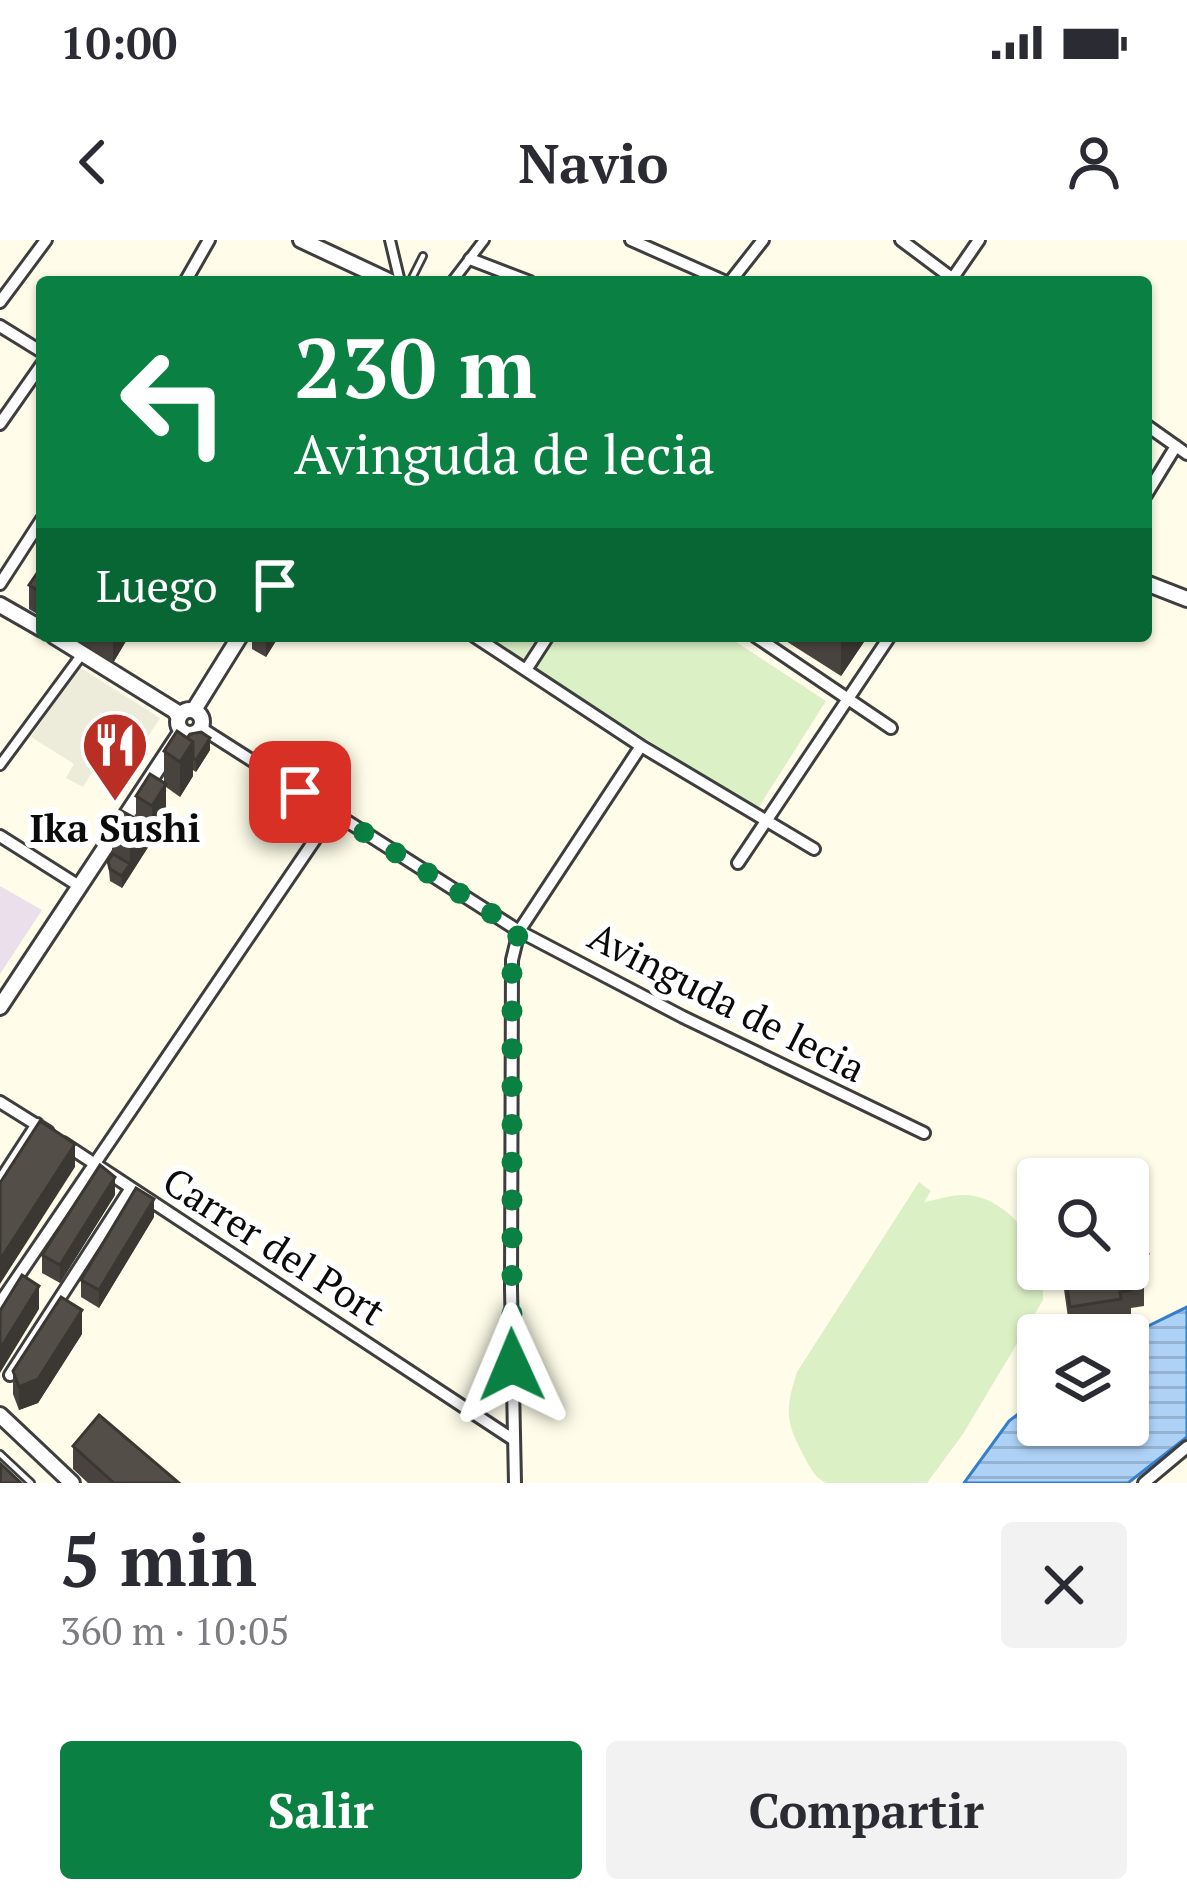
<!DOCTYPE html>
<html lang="es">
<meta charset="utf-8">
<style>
body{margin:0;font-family:"PT Serif",serif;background:#f2f2f3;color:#2b2b33;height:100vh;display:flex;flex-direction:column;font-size:45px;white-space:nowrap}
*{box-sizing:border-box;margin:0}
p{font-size:39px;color:#7c7c81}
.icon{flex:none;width:66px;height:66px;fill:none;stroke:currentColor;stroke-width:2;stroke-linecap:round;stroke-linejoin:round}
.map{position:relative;height:1243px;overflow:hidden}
.details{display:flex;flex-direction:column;background:#fff;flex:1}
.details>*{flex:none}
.banner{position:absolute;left:36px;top:36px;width:1116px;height:366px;border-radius:12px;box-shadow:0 3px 9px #0004;background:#0b8043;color:#fff;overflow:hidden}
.tools{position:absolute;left:1017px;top:918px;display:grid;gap:24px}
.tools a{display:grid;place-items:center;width:132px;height:132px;border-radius:12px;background:#fff;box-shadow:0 3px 9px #0004;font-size:60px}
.pin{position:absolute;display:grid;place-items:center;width:102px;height:102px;color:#fff;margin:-51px;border-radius:24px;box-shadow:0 6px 18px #0006}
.me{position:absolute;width:132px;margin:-66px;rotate:359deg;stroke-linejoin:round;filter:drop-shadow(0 0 9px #0008)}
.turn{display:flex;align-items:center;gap:42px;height:252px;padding:0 60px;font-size:54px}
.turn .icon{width:156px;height:156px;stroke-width:2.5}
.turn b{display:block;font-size:84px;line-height:102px}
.then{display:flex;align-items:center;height:114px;padding:0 60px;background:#0003;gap:24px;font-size:45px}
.round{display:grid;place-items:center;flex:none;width:126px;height:126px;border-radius:12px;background:#f2f2f3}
.summary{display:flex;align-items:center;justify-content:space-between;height:204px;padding:0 60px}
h1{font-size:72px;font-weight:700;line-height:90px}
.button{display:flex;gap:24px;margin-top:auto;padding:24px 60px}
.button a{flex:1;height:138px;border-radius:12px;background:#0b8043;color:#fff;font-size:48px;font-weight:700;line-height:138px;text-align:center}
.button a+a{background:#f2f2f3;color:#2b2b33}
.status{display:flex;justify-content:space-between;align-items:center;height:84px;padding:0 60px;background:#fff;direction:ltr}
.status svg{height:33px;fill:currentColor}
header{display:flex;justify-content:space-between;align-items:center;height:156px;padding:0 60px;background:#fff;font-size:54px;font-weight:700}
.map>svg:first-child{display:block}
</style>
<div class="status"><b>10:00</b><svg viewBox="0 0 49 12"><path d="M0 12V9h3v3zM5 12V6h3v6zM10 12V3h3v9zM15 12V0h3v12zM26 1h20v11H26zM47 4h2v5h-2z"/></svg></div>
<header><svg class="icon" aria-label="back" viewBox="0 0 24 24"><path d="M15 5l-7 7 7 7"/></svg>Navio<svg class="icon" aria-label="person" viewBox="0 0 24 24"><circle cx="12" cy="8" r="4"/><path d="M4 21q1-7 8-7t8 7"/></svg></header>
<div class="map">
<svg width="1187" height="1243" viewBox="0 0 1187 1243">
<defs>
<pattern id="water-rules" width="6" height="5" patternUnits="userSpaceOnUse" patternTransform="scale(3)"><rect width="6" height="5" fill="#aed2f6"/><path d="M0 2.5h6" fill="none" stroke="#94b3d2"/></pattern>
</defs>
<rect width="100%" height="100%" fill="#fffde9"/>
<path fill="#eadfea" d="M0 646 42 670 0 734Z"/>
<path fill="#dcf0c6" d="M485 396H727L826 461 757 570Z
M919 942 931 951 924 962C937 960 950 955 963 955 999 954 1038 994 1038 1029H1043V1060L963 1194 927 1243H826C815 1237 812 1231 806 1220 786 1183 784 1173 797 1132Z"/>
<path fill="#edebda" d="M79 427 160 478 144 503 118 490 83 547 66 538 74 524 31 497Z"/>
<path fill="url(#water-rules)" stroke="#357ecd" stroke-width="3" d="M1187 1067V1197L1128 1243H964L1009 1181 1038 1159V1185H1128V1096Z"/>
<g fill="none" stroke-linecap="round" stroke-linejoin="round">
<g stroke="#3e3e3e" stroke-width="10">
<path id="service" d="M410 42 423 16
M0 1214 31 1243"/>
</g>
<g stroke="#3e3e3e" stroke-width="14">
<path id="pedestrian" d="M390 0 400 42
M452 42 484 0
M0 525 82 414"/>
</g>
<g stroke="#3e3e3e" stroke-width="16">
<path id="minor" d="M631 0 726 42
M901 0 957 42
M470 19 530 42
M185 42 209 0
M730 42 763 0
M950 42 979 0
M0 62 46 0
M0 86 42 112
M0 184 42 124
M1146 185 1187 214
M1146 255 1176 206
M0 344 42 279
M474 396 641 506 814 609
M755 396 891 488
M526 430 548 396
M201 488 519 691 683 777 924 893
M0 596 79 646
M738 623 890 396
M0 862 48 892
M63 903 514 1200
M0 941 37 884
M0 1063 333 573
M10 1135 131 948
M515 1243 511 1049 512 720 519 691 641 506
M1144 1243 1187 1207"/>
</g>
<g stroke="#3e3e3e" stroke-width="20">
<path id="tertiary" d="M301 0 391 42
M1146 343 1187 359
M0 365 42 389
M54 396 175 471 179 478
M178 482a12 12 0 1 1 24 0a12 12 0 1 1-24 0Z
M194 470 240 396
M0 767 182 491
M0 1175 72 1243"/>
</g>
<use href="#service" stroke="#fff" stroke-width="4.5"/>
<use href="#pedestrian" stroke="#fff" stroke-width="8"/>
<use href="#minor" stroke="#fff" stroke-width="10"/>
<use href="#tertiary" stroke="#fff" stroke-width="14"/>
</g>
<path fill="#48433e" d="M42 326V377L29 369V345Z
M72 396H129L113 423Z
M252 396H279L266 417 252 409Z
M778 396H868L841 436Z
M210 510 196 532 193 530V536L180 557 166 547V579L122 648 110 641 108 621 112 616V588L136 579V556L164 543V511Z
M115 955 60 1043 42 1033V1015Z
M154 977 99 1068 81 1057V1040Z
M1061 1029H1128L1148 1037 1144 1045V1066L1131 1068V1074L1121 1075V1083L1070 1091Z
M82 1094 38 1163 19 1170 13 1154V1131Z
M73 1206 179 1243H88L73 1229Z"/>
<path fill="#3b3732" d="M115 396H129L113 423V399Z
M268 396H279L266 417V399Z
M844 396H868L841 436V401Z
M210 498V510L196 532V520Z
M193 502V536L180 557V522Z
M166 544V579L122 648V636L130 624V601L142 582 152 589V566Z
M75 904V927L0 1044V1020Z
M115 937V955L60 1043V1025Z
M154 959V977L99 1068V1050Z
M1148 1014V1037L1144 1045 1142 1026Z
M39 1046V1069L0 1133V1109Z
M82 1070V1094L38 1163 19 1170V1147Z"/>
<path fill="#544e48" stroke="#3b3732" stroke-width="3" d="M42 326V353L29 345Z
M177 491 193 502 180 522 164 511Z
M201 492 210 498 196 520 193 518V502L187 498 190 494Z
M150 534 166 544 152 566 136 556Z
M122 571 142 582 130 601 112 588Z
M136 578 152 589 142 605V582Z
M113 614 130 624 122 636 110 629 108 621Z
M40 881 75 904 0 1020V943Z
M100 925 115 937 60 1025 42 1015Z
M136 948 154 959 99 1050 81 1040Z
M1128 1002 1145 1005 1148 1014 1142 1026 1144 1043 1131 1045V1050L1120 1052 1121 1059 1070 1067 1064 1029H1128Z
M22 1035 39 1046 0 1109V1071Z
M61 1057 82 1070 38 1139 19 1147 13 1131Z
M99 1175 179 1243H114L73 1206Z
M1 1224 21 1243H0Z"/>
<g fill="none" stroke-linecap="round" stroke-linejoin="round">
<path stroke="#0b8043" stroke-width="21" stroke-dasharray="0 37.8" d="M300 552 519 691 512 720V1125"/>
</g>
<defs>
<g id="restaurant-pin" transform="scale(3.45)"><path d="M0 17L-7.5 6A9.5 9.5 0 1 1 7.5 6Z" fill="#ba2f24" stroke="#fff"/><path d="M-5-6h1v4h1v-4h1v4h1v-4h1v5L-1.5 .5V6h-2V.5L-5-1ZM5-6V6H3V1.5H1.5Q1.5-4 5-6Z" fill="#fff"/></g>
</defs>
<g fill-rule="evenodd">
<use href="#restaurant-pin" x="115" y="505"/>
</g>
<g text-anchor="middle" stroke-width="12" stroke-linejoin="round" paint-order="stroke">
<g font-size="39" font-weight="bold" fill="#0b0b0b" stroke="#fff">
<text x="115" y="602">Ika Sushi</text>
</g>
<g font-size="39" fill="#0b0b0b" stroke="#fff">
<text transform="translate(727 762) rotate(27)" y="14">Avinguda de lecia</text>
<text transform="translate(274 1006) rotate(33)" y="14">Carrer del Port</text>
</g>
</g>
</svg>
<div class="tools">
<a><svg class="icon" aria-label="search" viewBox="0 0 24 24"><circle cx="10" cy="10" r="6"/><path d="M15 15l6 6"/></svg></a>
<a><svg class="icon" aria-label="layers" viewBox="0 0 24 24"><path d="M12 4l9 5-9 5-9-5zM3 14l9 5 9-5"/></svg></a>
</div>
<div class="pin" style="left:300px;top:552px;background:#d93025"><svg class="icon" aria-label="arrive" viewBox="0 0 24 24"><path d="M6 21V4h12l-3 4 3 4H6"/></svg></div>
<svg class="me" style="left:512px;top:1125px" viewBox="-20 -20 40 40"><path d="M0-17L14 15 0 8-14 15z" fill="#0b8043" stroke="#fff" stroke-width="4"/></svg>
<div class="banner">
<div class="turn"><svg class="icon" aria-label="left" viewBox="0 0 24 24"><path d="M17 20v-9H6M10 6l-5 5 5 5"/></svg><div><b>230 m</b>Avinguda de lecia</div></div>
<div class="then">Luego<svg class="icon" aria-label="arrive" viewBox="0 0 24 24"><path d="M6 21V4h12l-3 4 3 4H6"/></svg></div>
</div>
</div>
<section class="details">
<div class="summary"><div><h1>5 min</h1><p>360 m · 10:05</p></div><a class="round"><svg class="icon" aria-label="close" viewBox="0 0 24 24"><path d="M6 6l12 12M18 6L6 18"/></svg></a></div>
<div class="button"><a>Salir</a><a>Compartir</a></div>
</section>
